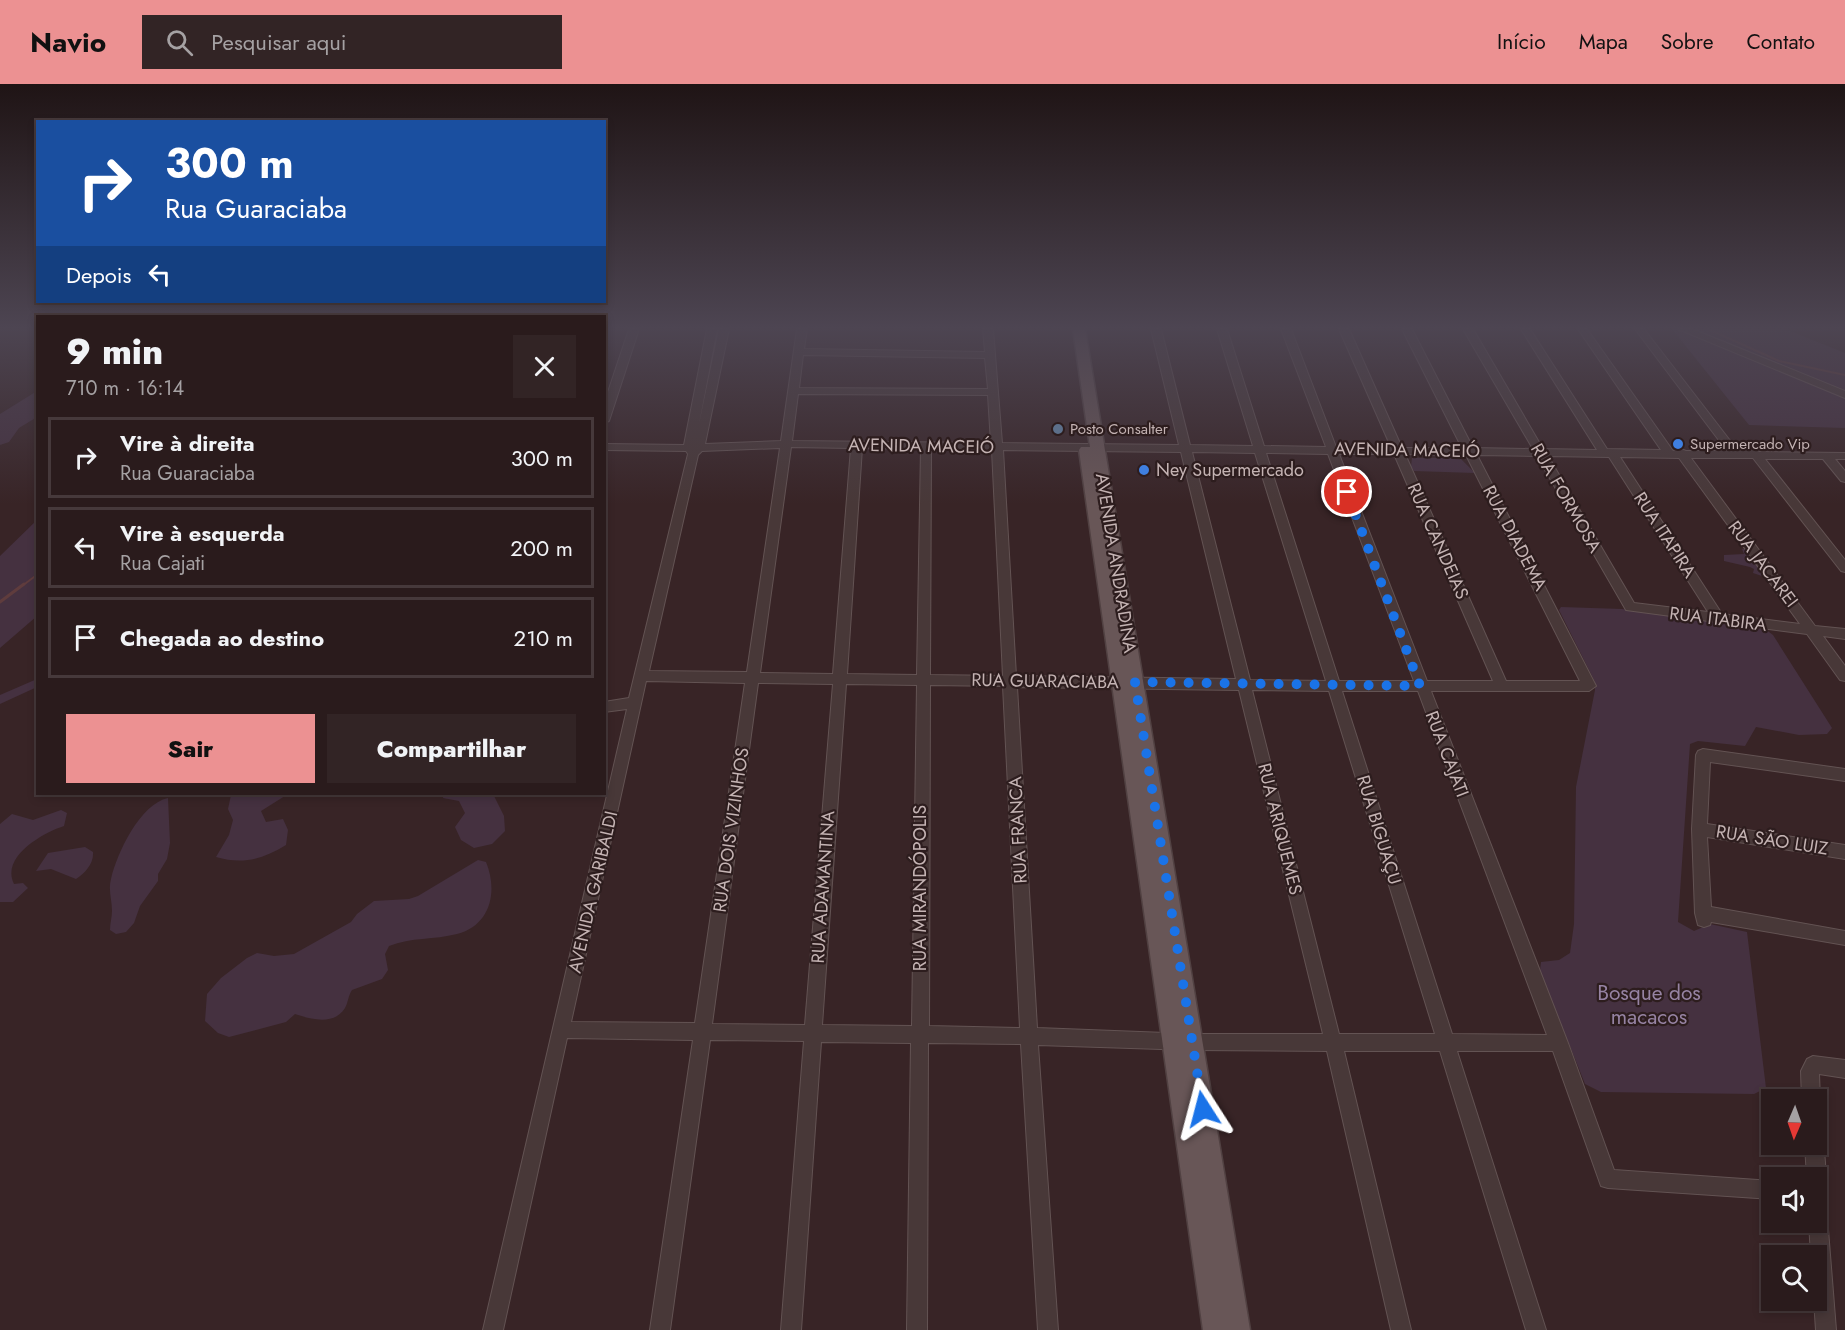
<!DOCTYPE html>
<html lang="pt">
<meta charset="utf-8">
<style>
body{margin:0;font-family:Jost,sans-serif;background:#322425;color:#f1f3f6;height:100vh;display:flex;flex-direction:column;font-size:22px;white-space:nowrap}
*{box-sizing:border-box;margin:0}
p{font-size:20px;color:#a5a1a3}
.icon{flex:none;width:33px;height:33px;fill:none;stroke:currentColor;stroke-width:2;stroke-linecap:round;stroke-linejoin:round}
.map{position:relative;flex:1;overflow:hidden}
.details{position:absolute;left:36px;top:231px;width:570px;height:480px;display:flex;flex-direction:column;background:#2a1b1c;border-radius:0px;box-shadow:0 3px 9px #0003,0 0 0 2px #46393b}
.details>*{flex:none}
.guide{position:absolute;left:36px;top:36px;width:570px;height:183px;border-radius:0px;box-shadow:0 3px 9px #0003,0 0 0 2px #46393b;background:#1a4fa0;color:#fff;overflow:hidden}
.needle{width:39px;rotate:182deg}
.tools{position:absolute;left:1761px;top:1005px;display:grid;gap:12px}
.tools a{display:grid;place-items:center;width:66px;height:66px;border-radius:0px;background:#2a1b1c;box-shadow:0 3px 9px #0003,0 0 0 2px #46393b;font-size:30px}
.pin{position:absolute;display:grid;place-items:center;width:51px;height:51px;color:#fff;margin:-26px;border:3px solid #fff;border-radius:50%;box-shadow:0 2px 6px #0007}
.me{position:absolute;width:66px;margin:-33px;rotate:351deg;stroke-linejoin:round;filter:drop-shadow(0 0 4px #0008)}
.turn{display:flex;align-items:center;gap:21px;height:126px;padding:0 30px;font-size:27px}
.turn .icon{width:78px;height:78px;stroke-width:2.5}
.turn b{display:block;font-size:42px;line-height:51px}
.then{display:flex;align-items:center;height:57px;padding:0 30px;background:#0003;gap:12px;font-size:22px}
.round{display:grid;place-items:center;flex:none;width:63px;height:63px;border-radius:0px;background:#322425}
.summary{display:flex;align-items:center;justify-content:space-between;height:102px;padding:0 30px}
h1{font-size:36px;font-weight:800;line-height:45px}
.cta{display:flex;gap:12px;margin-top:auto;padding:12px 30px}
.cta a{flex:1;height:69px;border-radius:0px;background:#ec9192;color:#111;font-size:24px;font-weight:800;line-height:69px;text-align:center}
.cta a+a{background:#322425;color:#f1f3f6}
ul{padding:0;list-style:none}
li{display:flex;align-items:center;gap:18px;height:81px;margin:0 12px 9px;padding:0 18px;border:3px solid #46393b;border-radius:0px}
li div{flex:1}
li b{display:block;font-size:22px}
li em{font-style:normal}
header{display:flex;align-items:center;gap:36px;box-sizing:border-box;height:84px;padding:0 30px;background:#ec9192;color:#111}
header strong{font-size:28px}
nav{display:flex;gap:33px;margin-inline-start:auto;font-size:21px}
.search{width:420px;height:54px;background:#322425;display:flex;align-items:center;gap:15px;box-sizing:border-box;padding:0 21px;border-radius:0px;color:#a5a1a3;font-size:22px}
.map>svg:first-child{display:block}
</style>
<header>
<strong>Navio</strong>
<div class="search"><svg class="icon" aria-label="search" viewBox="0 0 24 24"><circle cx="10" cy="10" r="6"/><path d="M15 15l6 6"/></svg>Pesquisar aqui</div>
<nav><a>Início</a><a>Mapa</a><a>Sobre</a><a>Contato</a></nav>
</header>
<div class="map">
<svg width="1845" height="1246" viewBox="0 0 1845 1246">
<rect width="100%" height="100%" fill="#382426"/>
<path fill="#453140" d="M1672 245H1785L1845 269V344L1749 341Z
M37 307V333L19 344 9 358 0 361V330Z
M1412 374H1460L1475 389 1414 387 1411 383Z
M37 436V532L0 564V472Z
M1742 465H1746L1764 489 1762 492 1753 489 1754 485 1750 483 1724 477V471L1744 470Z
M1561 523 1622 525 1765 545 1773 551 1832 644 1827 650 1799 651 1756 643 1745 662 1698 657 1690 660 1678 838 1694 847 1710 840 1747 848 1766 1004 1754 1010 1601 1008 1585 1000 1540 887 1541 878 1559 876 1570 869 1574 840 1576 703 1595 606V598L1559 526Z
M37 595V603L0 620V611Z
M227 710H288L261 727 266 738 283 735 288 746 286 761C263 775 243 781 216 773L229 751 233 736 228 725 231 711Z
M444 710H493L504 732 505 747 492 760 474 764 461 756 455 743 465 729 459 717 443 714Z
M168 714 170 759 167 775 158 790V797L140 822 134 839 126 848 116 850 110 846C110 839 112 833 112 827 112 816 108 806 111 795 117 769 140 720 168 714Z
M61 726 67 729 64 742C45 748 0 772 14 800L23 799 28 804 13 818H0V740L12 730 33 736Z
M85 763 93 768C94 780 85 789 76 795L51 785 36 787 48 769Z
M478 776 486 778C498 807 491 841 457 850 434 856 411 853 389 862L385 870 388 886 382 895 352 906C348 912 348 919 345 924 334 942 310 935 295 930L286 938 229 953 218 949 205 937 207 910 221 894 247 874 257 869 274 872 294 870 351 838 357 830 374 817 409 815 418 812Z"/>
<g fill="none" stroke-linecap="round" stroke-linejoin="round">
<path stroke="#5f3c3d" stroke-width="2" d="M1708 245 1779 277 1845 291
M22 502 38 490"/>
<path stroke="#5f3c3d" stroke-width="3" d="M0 518 24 500"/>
<g stroke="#635353" stroke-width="2">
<path id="minor" d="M629 245H639L609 337 604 340V320Z
M707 245H717L699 340 719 245H729L705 360 781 357 797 245H807L804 265 985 268 983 245H993L1002 359 1179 361 1151 245H1161L1190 361 1253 362 1217 245H1227L1264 362 1326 363 1281 245H1291L1336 363H1391L1339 245H1349L1402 364H1462L1402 245H1412L1473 364 1533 365 1463 245H1473L1543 365 1597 366 1521 245H1530L1607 365 1661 366 1578 245H1587L1673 367 1681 365 1686 367H1727L1635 245H1644L1738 367 1755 366 1760 368 1845 369V375H1835L1845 387V398L1841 397 1823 375H1765L1845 476V488L1841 487 1753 374H1691L1815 542 1845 545V555L1823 552 1845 582V597L1840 596 1807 550 1626 526 1537 372 1477 371 1596 602 1589 607H1431L1568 959 1614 1086 1772 1097V1115L1608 1104 1601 1102 1553 967H1457L1546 1246H1526L1440 967H1344L1411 1246H1391L1327 967 1192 966 1038 961 1058 1246H1038L1021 960 928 959 927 1246H907L911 959 821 958 801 1246H781L804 957 710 956 670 1246H650L693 956 567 954 503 1246H483L627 625 604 628V618L629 614 688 370 686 367 604 366V360L684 361ZM803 271 985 274 988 305 799 304ZM798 310 988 311 991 359 792 357ZM791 363 851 364 833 590 760 589ZM780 364 747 588 649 587 698 371 702 367ZM862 364 921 365 917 591 847 590ZM931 365 992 366 1003 592 930 591ZM1003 366 1181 368 1236 595 1016 592ZM1192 368 1255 369 1326 597 1250 596ZM1266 369 1328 370 1414 597H1339ZM1339 370H1394L1493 597H1427ZM1405 370 1466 371 1580 597H1506ZM1548 372 1609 373 1708 528 1634 519ZM1620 373 1679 374 1800 540 1722 530ZM646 597 745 599 695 939 571 938ZM758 599 833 600 805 941 712 940ZM846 600 917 601 912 942 822 941ZM930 601 1003 602 1020 944 929 942ZM1017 603 1239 606 1323 950H1192L1037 944ZM1252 606 1329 607 1435 950H1339ZM1342 607H1418L1547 951 1452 950Z
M1678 245H1692L1845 307V314Z
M1703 665 1845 685V697L1710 678 1707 740 1845 761V775L1707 753 1711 823 1845 847V861L1711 838 1710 841 1704 843 1698 841 1695 829 1692 745 1696 671 1698 667Z
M1813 972 1845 976V994L1819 990 1820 1016 1816 1023V1016H1802L1801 987 1807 975Z
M1816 1052 1820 1054C1825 1066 1828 1090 1821 1101L1825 1108 1836 1246H1816L1814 1216H1816V1172H1811L1809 1138H1816V1094H1807L1805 1060H1816Z"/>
</g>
<g stroke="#514142" stroke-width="3">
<path id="major" d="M1073 245H1085L1250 1246H1203L1079 366 1081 363H1090Z"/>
</g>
<use href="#minor" fill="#483838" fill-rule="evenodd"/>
<use href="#major" fill="#685657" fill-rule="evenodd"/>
</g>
<linearGradient id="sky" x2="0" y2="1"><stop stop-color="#1f1415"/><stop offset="0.58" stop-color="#4d4552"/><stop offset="1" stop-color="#4d4552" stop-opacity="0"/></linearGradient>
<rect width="1845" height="420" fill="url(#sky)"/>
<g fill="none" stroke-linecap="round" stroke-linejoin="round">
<path stroke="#1a73e8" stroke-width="10" stroke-dasharray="0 18" d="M1203 1025 1135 598 1420 602 1347 408"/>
</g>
<circle fill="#5c6f8a" stroke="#2d1d1e" stroke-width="2" cx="1058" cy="345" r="6"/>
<g fill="#3f7fe0" stroke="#2d1d1e" stroke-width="2">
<circle cx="1678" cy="360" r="6"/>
<circle cx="1144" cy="386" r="6"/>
</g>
<g text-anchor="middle" stroke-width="4.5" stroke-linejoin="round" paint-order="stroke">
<g font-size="15" fill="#c4b3b3" stroke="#2d1d1e" text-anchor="start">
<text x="1070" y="350">Posto Consalter</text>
<text x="1690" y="365">Supermercado Vip</text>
</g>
<g font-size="18" fill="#c4b3b3" stroke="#2d1d1e">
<text transform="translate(921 362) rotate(1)" y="6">AVENIDA MACEIÓ</text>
<text transform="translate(1407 366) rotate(1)" y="6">AVENIDA MACEIÓ</text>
<text transform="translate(1566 414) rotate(60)" y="6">RUA FORMOSA</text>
<text transform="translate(1665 451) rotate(57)" y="6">RUA ITAPIRA</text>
<text transform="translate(1515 454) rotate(62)" y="6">RUA DIADEMA</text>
<text transform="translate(1438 457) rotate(66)" y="6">RUA CANDEIAS</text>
<text transform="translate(1116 479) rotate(81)" y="6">AVENIDA ANDRADINA</text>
<text transform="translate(1763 480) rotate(53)" y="6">RUA JACAREI</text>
<text transform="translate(1718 535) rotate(7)" y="6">RUA ITABIRA</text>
<text transform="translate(1045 597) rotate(1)" y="6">RUA GUARACIABA</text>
<text transform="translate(1447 670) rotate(69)" y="6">RUA CAJATI</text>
<text transform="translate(1280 745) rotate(76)" y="6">RUA ARIQUEMES</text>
<text transform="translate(731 746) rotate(-82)" y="6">RUA DOIS VIZINHOS</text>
<text transform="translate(1018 746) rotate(-93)" y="6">RUA FRANCA</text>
<text transform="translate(1379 746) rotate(73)" y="6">RUA BIGUAÇU</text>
<text transform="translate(1772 756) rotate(9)" y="6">RUA SÃO LUIZ</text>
<text transform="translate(823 803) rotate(-86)" y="6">RUA ADAMANTINA</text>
<text transform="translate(920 804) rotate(-90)" y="6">RUA MIRANDÓPOLIS</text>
<text transform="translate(593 808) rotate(-77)" y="6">AVENIDA GARIBALDI</text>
</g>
<g font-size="18" fill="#c4b3b3" stroke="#2d1d1e" text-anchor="start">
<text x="1156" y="392">Ney Supermercado</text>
</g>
<g font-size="21" fill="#9683a3" stroke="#2d1d1e">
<text x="1649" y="916">Bosque dos<tspan x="1649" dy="24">macacos</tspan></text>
</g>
</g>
</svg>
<div class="tools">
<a><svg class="needle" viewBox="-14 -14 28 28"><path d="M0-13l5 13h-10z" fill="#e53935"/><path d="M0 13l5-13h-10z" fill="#a5a1a3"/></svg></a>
<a><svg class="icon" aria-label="sound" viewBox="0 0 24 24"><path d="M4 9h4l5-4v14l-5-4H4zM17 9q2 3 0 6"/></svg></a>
<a><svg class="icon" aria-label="search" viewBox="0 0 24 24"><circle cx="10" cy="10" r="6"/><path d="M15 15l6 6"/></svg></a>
</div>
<div class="pin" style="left:1347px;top:408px;background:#d93025"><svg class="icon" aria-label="arrive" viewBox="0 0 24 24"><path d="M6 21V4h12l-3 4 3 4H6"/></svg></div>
<svg class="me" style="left:1203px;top:1025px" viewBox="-20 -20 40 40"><path d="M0-17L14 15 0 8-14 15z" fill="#1a73e8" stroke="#fff" stroke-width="4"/></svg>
<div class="guide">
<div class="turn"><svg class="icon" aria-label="right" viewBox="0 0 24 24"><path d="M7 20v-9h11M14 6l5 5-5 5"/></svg><div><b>300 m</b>Rua Guaraciaba</div></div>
<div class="then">Depois<svg class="icon" aria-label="left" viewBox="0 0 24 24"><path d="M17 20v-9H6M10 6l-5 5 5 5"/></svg></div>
</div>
<section class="details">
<div class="summary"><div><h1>9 min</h1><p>710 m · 16:14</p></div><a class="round"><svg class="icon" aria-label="close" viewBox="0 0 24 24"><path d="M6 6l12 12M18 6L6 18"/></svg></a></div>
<ul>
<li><svg class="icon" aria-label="right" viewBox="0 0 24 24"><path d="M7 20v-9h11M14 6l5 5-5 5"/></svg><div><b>Vire à direita</b><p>Rua Guaraciaba</p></div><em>300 m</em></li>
<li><svg class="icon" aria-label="left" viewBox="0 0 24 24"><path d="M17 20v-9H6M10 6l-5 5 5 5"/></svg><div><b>Vire à esquerda</b><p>Rua Cajati</p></div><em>200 m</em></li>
<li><svg class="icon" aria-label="arrive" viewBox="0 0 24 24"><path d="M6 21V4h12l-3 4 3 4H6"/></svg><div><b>Chegada ao destino</b></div><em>210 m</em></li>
</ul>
<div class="cta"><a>Sair</a><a>Compartilhar</a></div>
</section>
</div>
